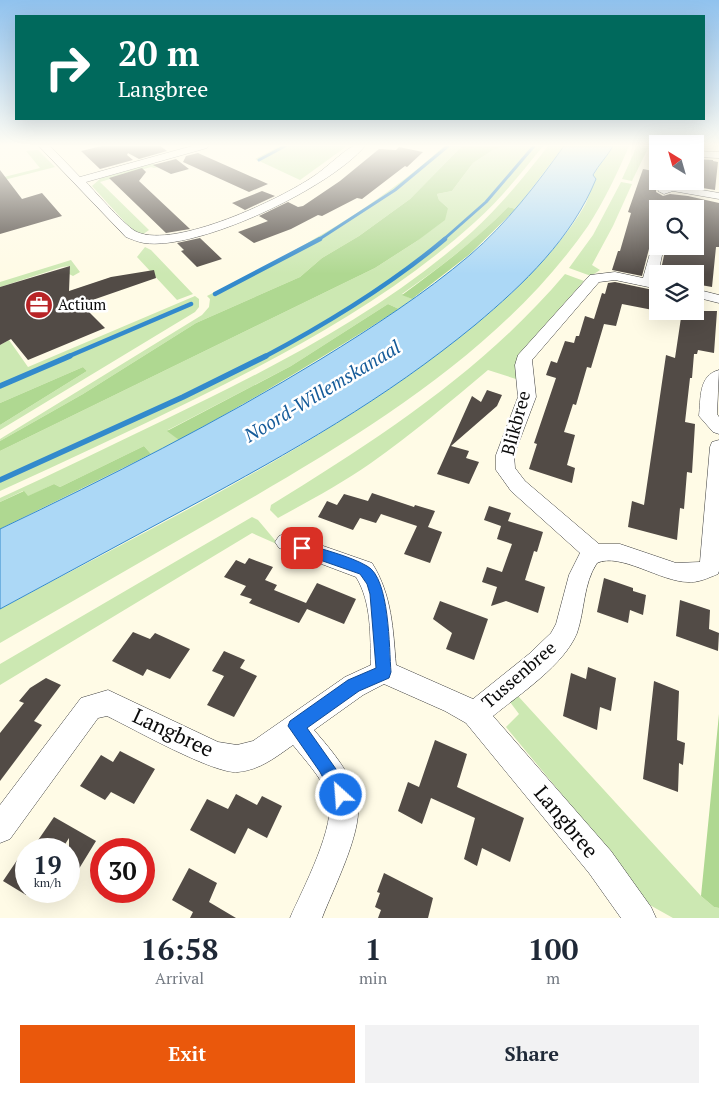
<!DOCTYPE html>
<style>
body{margin:0;font-family:"PT Serif",serif;background:#f2f2f3;color:#1f2937;height:100vh;display:flex;flex-direction:column;font-size:19px;white-space:nowrap}
*{box-sizing:border-box;margin:0}
p{font-size:16px;color:#747a83}
.icon{flex:none;width:28px;height:28px;fill:none;stroke:currentColor;stroke-width:2;stroke-linecap:round;stroke-linejoin:round}
.map{position:relative;height:918px;overflow:hidden}
.side{display:flex;flex-direction:column;background:#fff;flex:1}
.side>*{flex:none}
.hud{position:absolute;left:15px;top:15px;width:690px;height:105px;border-radius:0px;box-shadow:0 5px 20px #0002;background:#00695c;color:#fff;overflow:hidden}
.needle{width:32px;rotate:323deg}
.tools{position:absolute;left:649px;top:135px;display:grid;gap:10px}
.tools a{display:grid;place-items:center;width:55px;height:55px;border-radius:0px;background:#fff;box-shadow:0 5px 20px #0002;font-size:25px}
.speed{position:absolute;left:15px;top:838px;display:flex;gap:10px;font-size:25px;font-weight:700;text-align:center}
.speed>*{display:grid;place-content:center;width:65px;height:65px;border-radius:50%;background:#fff;box-shadow:0 5px 20px #0002;line-height:1}
.speed small{font-size:12px;font-weight:400}
.speed .limit{border:8px solid #d22;background:#fff;color:#111}
.pin{position:absolute;display:grid;place-items:center;width:42px;height:42px;color:#fff;margin:-21px;border-radius:10px;box-shadow:0 2px 8px #0006}
.me{position:absolute;width:55px;margin:-28px;rotate:334deg;stroke-linejoin:round;filter:drop-shadow(0 0 4px #0008)}
.turn{display:flex;align-items:center;gap:18px;height:105px;padding:0 20px;font-size:22px}
.turn .icon{width:65px;height:65px;stroke-width:2.5}
.turn b{display:block;font-size:35px;line-height:42px}
.eta{display:flex;justify-content:space-evenly;align-items:center;height:85px;text-align:center}
.eta b{font-size:30px;font-weight:600;line-height:35px}
.primary-button{display:flex;gap:10px;margin-top:auto;padding:10px 20px}
.primary-button a{flex:1;height:58px;border-radius:0px;background:#ea580c;color:#fff;font-size:20px;font-weight:600;line-height:58px;text-align:center}
.primary-button a+a{background:#f2f2f3;color:#1f2937}
.map>svg:first-child{display:block}
</style>
<div class="map">
<svg width="719" height="918" viewBox="0 0 719 918">
<rect width="100%" height="100%" fill="#fffbe6"/>
<path fill="#cce8b2" d="M280 146H347L300 180 255 159Z
M444 146H462L410 199 359 236 322 258 300 277 196 323 83 394 0 441V439L202 315 209 307 210 299 207 296C291 254 374 210 444 146Z
M507 146H543C522 172 500 200 475 222 392 297 294 350 195 399 130 431 66 461 0 491V451L375 268 417 241 448 208 439 200 437 194 452 191 473 163 493 150Z
M548 146H564L516 209 508 207C476 240 439 268 402 294L412 299 399 309 388 304 291 366 168 430 179 440 151 454 144 446 60 487 54 484 27 497 23 491 0 502V498C55 473 109 446 164 420 272 368 383 312 473 231 501 205 525 176 548 146Z
M613 146H629C618 172 603 203 588 226 499 354 356 438 224 514 149 557 75 600 0 643V609C140 534 284 464 414 372 465 335 516 295 555 247 566 234 577 219 585 205 590 196 590 184 594 175 599 163 607 157 613 146Z
M637 146H649L632 181 622 179Z
M38 150 55 167 0 181V178L40 168 26 151Z
M151 164H157L159 167 154 168 151 167 100 182 149 230 142 235 132 230 92 186 101 178Z
M621 182 632 184 613 226 592 265 600 270 591 276 569 268 593 235Z
M145 247 151 250 193 294 177 300 137 257Z
M71 260 80 272 73 276 67 273 70 271V266L62 267 0 287V282Z
M565 274 584 281 521 352 517 361 516 379 488 370C450 402 412 434 371 463 341 484 309 501 278 518L270 510 271 505C378 439 483 371 565 274Z
M195 296 199 299V307L195 312 0 430V425L87 371 83 367 0 403V345L9 340 28 367Z
M252 517 258 520 279 545 252 533 0 685V664Z
M518 696 701 896 714 907 719 908V918H673L648 904 613 856 506 727 519 714 510 702Z"/>
<path fill="#afd891" d="M462 146H507L493 150 473 163 452 191 437 194 439 200 448 208 445 220 417 241 375 268 0 451V441L83 394 196 323 300 277 322 258 359 236 410 199Z
M508 207 516 209 470 254 412 299 402 295C439 268 476 240 508 207Z
M388 304 399 309C327 355 254 399 179 440L167 431 291 366Z
M83 367 87 371 0 425V403Z
M144 446 151 454 0 529V502L24 491 28 496 54 484 60 487Z
M719 714V908L714 907 701 896Z"/>
<path fill="#acd8f6" stroke="#338acc" d="M564 146H613C607 157 599 164 593 175L596 179C572 238 524 284 475 325 385 399 291 452 189 507 126 541 63 575 0 609V529C109 477 218 422 321 359 373 327 424 294 470 255 507 223 536 185 564 146Z"/>
<g fill="none" stroke-linecap="round" stroke-linejoin="round">
<path stroke="#338acc" stroke-width="3" d="M259 160 285 146
M318 240 395 190 448 146
M443 240 486 202 534 146"/>
<path stroke="#338acc" stroke-width="4.5" d="M215 294 320 239
M67 357 191 304
M264 357C328 323 389 286 445 239"/>
<path stroke="#338acc" stroke-width="5.5" d="M0 386 70 356
M0 480 183 397 266 356"/>
</g>
<path fill="#524b46" d="M102 146H160L167 151 139 159 128 153 127 155 133 160 100 169 81 151Z
M399 147 423 152 407 167 405 166 362 199 357 198 322 216 318 215 291 229 254 243 238 232 268 221 259 216 288 202 298 207 303 206 340 181 379 149 396 150Z
M198 153 268 184 249 192 183 162 186 156Z
M176 159 189 169 171 174 153 165Z
M695 159 713 160V161L718 162 715 190 690 186 691 181H695Z
M142 168 146 172 139 181 190 229 166 233 109 178Z
M643 169 658 172 656 192 663 196 670 194 688 196 719 203V247H716L712 287 695 284V274H660L665 251 685 255 686 246H695V209H658L652 239 658 240 650 245 642 276 612 270 618 251H620L631 213 628 212Z
M0 170 22 199 42 193 62 216 0 234Z
M262 191 275 196 245 210 232 203Z
M200 238 222 259 197 267 181 251 184 250 177 243Z
M70 266 69 291 111 277 154 270 156 278 81 304 105 328 28 360 11 339 0 345V287Z
M615 282 658 291V311L622 304 616 326 604 324 591 368 587 367 576 405 573 404 564 432 575 435 567 465 575 468 572 483 529 469 537 444 534 443 556 378 546 375 551 361 557 363 565 341 574 343 576 336H579L585 316 594 319 602 293 605 294 608 283Z
M682 311H717L714 353 698 350 697 354H694L692 378H690L685 422 695 424 693 457 692 473 687 472 684 509 680 508 677 540 628 527 632 501 644 505 666 355 675 358Z
M487 390 502 395 497 406 451 446 469 451 466 458 479 462 469 484 437 474 472 396 481 402Z
M372 493 414 507 415 505 435 511 428 527 442 532 430 563 404 554 417 526 381 514 376 523 360 518 353 530 318 517 327 501 337 505 344 494 368 501Z
M489 506 511 513 508 521 543 532 537 552 534 551 525 580 545 587 538 613 506 601 491 606 497 587 482 582 487 567 502 572 512 544 497 539 501 526 484 520Z
M249 558 273 567 265 580 277 585 274 590 306 603 317 583 356 599 344 624 307 609 299 623 249 603 252 599 240 595 246 586 224 577 236 560 245 564Z
M604 578 633 588V591L646 595 643 615 630 610 628 623 597 612Z
M680 600 710 610 709 629 719 633 718 651 676 636Z
M440 601 488 619 474 660 446 649 452 633 433 619Z
M133 632 150 639 155 633 190 649 170 679 147 669 143 676 112 661Z
M224 651 245 660 240 668 257 676 234 717 207 705 224 676 212 671Z
M588 667 616 678 611 711 600 707 597 730 563 716 571 673 586 679Z
M46 678 61 685 34 721 42 725 0 781V733L24 703 19 701 30 688Z
M654 681 679 691 677 740 685 743 683 765 679 763 678 792 643 779Z
M435 740 467 754 457 787 524 818 510 862 482 848 477 866 464 859 475 818 431 798 422 824 398 811 408 782 419 787Z
M120 751 155 769 134 804 111 792 105 800 80 786 101 755 113 762Z
M236 794 257 805 262 796 282 806 267 838 248 828 235 854 190 830 207 799 228 809Z
M54 817 96 841 69 885V838L62 849H32Z
M26 847V895L3 881Z
M189 868 217 883 209 902 236 918H190L193 912 172 900Z
M384 873 433 898 428 918H378L381 910 375 907 380 893 377 892Z"/>
<g fill="none" stroke-linecap="round" stroke-linejoin="round">
<g stroke="#3d3d3d" stroke-width="1">
<path id="minor" d="M39 146H50L80 177 192 146H208L207 148 86 182C96 193 127 228 137 232 175 249 281 199 314 176 324 170 345 149 354 146 357 145 362 146 365 146 330 188 198 251 144 243 138 242 131 239 126 237Z
M695 151 719 152V158L695 157Z
M673 185 719 193V199L673 191 664 194 658 191 661 186Z
M658 242V246H664L658 274V289L615 280 599 282 532 360 536 397 514 455 515 468 525 481 599 544H620L676 563 700 562 710 447 712 442 719 440V571L718 574C708 578 698 583 688 582 661 582 620 552 597 563 583 584 585 610 577 633 564 665 520 694 493 716L611 851 651 907 656 918H621L589 873 466 723 445 711 384 684 363 695 314 730C332 751 355 777 358 805 361 835 333 889 322 918H290C302 890 338 824 328 795 321 777 305 760 293 745 276 757 260 770 238 772 215 775 132 728 107 716L98 718 10 839 0 843V805L81 698 108 690 218 742 237 745 253 741 345 677 371 665C370 636 372 603 356 577L279 548 275 542 279 536 286 533 372 563C392 595 393 629 396 665L473 699 529 654 551 633 556 624 569 575 580 553 511 491 496 470V455L518 397 515 365 518 355 590 275 615 272 643 278 652 246Z
M695 289 719 295V303L695 297Z
M719 370 717 414 719 417V434L713 432 699 416C701 399 698 375 719 370Z"/>
</g>
<use href="#minor" fill="#fff" fill-rule="evenodd"/>
</g>
<linearGradient id="sky" x2="0" y2="1"><stop stop-color="#90c2ee"/><stop offset="0.53" stop-color="#fffdf4"/><stop offset="1" stop-color="#fffdf4" stop-opacity="0"/></linearGradient>
<rect width="719" height="274" fill="url(#sky)"/>
<path fill="#1a73e8" stroke="#114b97" d="M302 543C321 549 350 556 367 566 390 578 389 649 391 672L389 678 359 691 307 728 343 779 349 795 347 801 341 804 335 801 320 772 288 726 290 721 348 680 376 668 370 594 367 584 360 574 297 552 295 548 297 544Z"/>
<defs>
<g id="office-disc" transform="scale(1.4375)"><circle r="9.5" fill="#b82326" stroke="#fff"/><path d="M-6-3h4V-5.5h4V-3h4V5H-6ZM-1-4.5V-3h2v-1.5ZM-6 0V1H6V0Z" fill="#fff"/></g>
</defs>
<g fill-rule="evenodd">
<use href="#office-disc" x="39" y="305"/>
</g>
<g text-anchor="middle" stroke-width="5" stroke-linejoin="round" paint-order="stroke">
<g font-size="15" fill="#0a0a0a" stroke="#fff" text-anchor="start">
<text x="58" y="310">Actium</text>
</g>
<g font-size="18" fill="#0a0a0a" stroke="#fff">
<text transform="translate(516 423) rotate(-75)" y="6">Blikbree</text>
<text transform="translate(519 675) rotate(-41)" y="6">Tussenbree</text>
</g>
<g font-size="19" font-style="italic" fill="#155b99" stroke="#fff">
<text transform="translate(322 391) rotate(-31)" y="7">Noord-Willemskanaal</text>
</g>
<g font-size="21" fill="#0a0a0a" stroke="#fff">
<text transform="translate(173 733) rotate(25)" y="7">Langbree</text>
<text transform="translate(566 822) rotate(50)" y="7">Langbree</text>
</g>
</g>
</svg>
<div class="tools">
<a><svg class="needle" viewBox="-14 -14 28 28"><path d="M0-13l5 13h-10z" fill="#e53935"/><path d="M0 13l5-13h-10z" fill="#747a83"/></svg></a>
<a><svg class="icon" aria-label="search" viewBox="0 0 24 24"><circle cx="10" cy="10" r="6"/><path d="M15 15l6 6"/></svg></a>
<a><svg class="icon" aria-label="layers" viewBox="0 0 24 24"><path d="M12 4l9 5-9 5-9-5zM3 14l9 5 9-5"/></svg></a>
</div>
<div class="speed"><div>19<small>km/h</small></div><div class="limit">30</div></div>
<div class="pin" style="left:302px;top:548px;background:#d93025"><svg class="icon" aria-label="arrive" viewBox="0 0 24 24"><path d="M6 21V4h12l-3 4 3 4H6"/></svg></div>
<svg class="me" style="left:341px;top:795px" viewBox="-20 -20 40 40"><circle r="17" fill="#1a73e8" stroke="#fff" stroke-width="3"/><path d="M0-11L8 9 0 5-8 9z" fill="#fff"/></svg>
<div class="hud">
<div class="turn"><svg class="icon" aria-label="right" viewBox="0 0 24 24"><path d="M7 20v-9h11M14 6l5 5-5 5"/></svg><div><b>20 m</b>Langbree</div></div>
</div>
</div>
<section class="side">
<div class="eta">
<div><b>16:58</b><p>Arrival</p></div>
<div><b>1</b><p>min</p></div>
<div><b>100</b><p>m</p></div>
</div>
<div class="primary-button"><a>Exit</a><a>Share</a></div>
</section>
